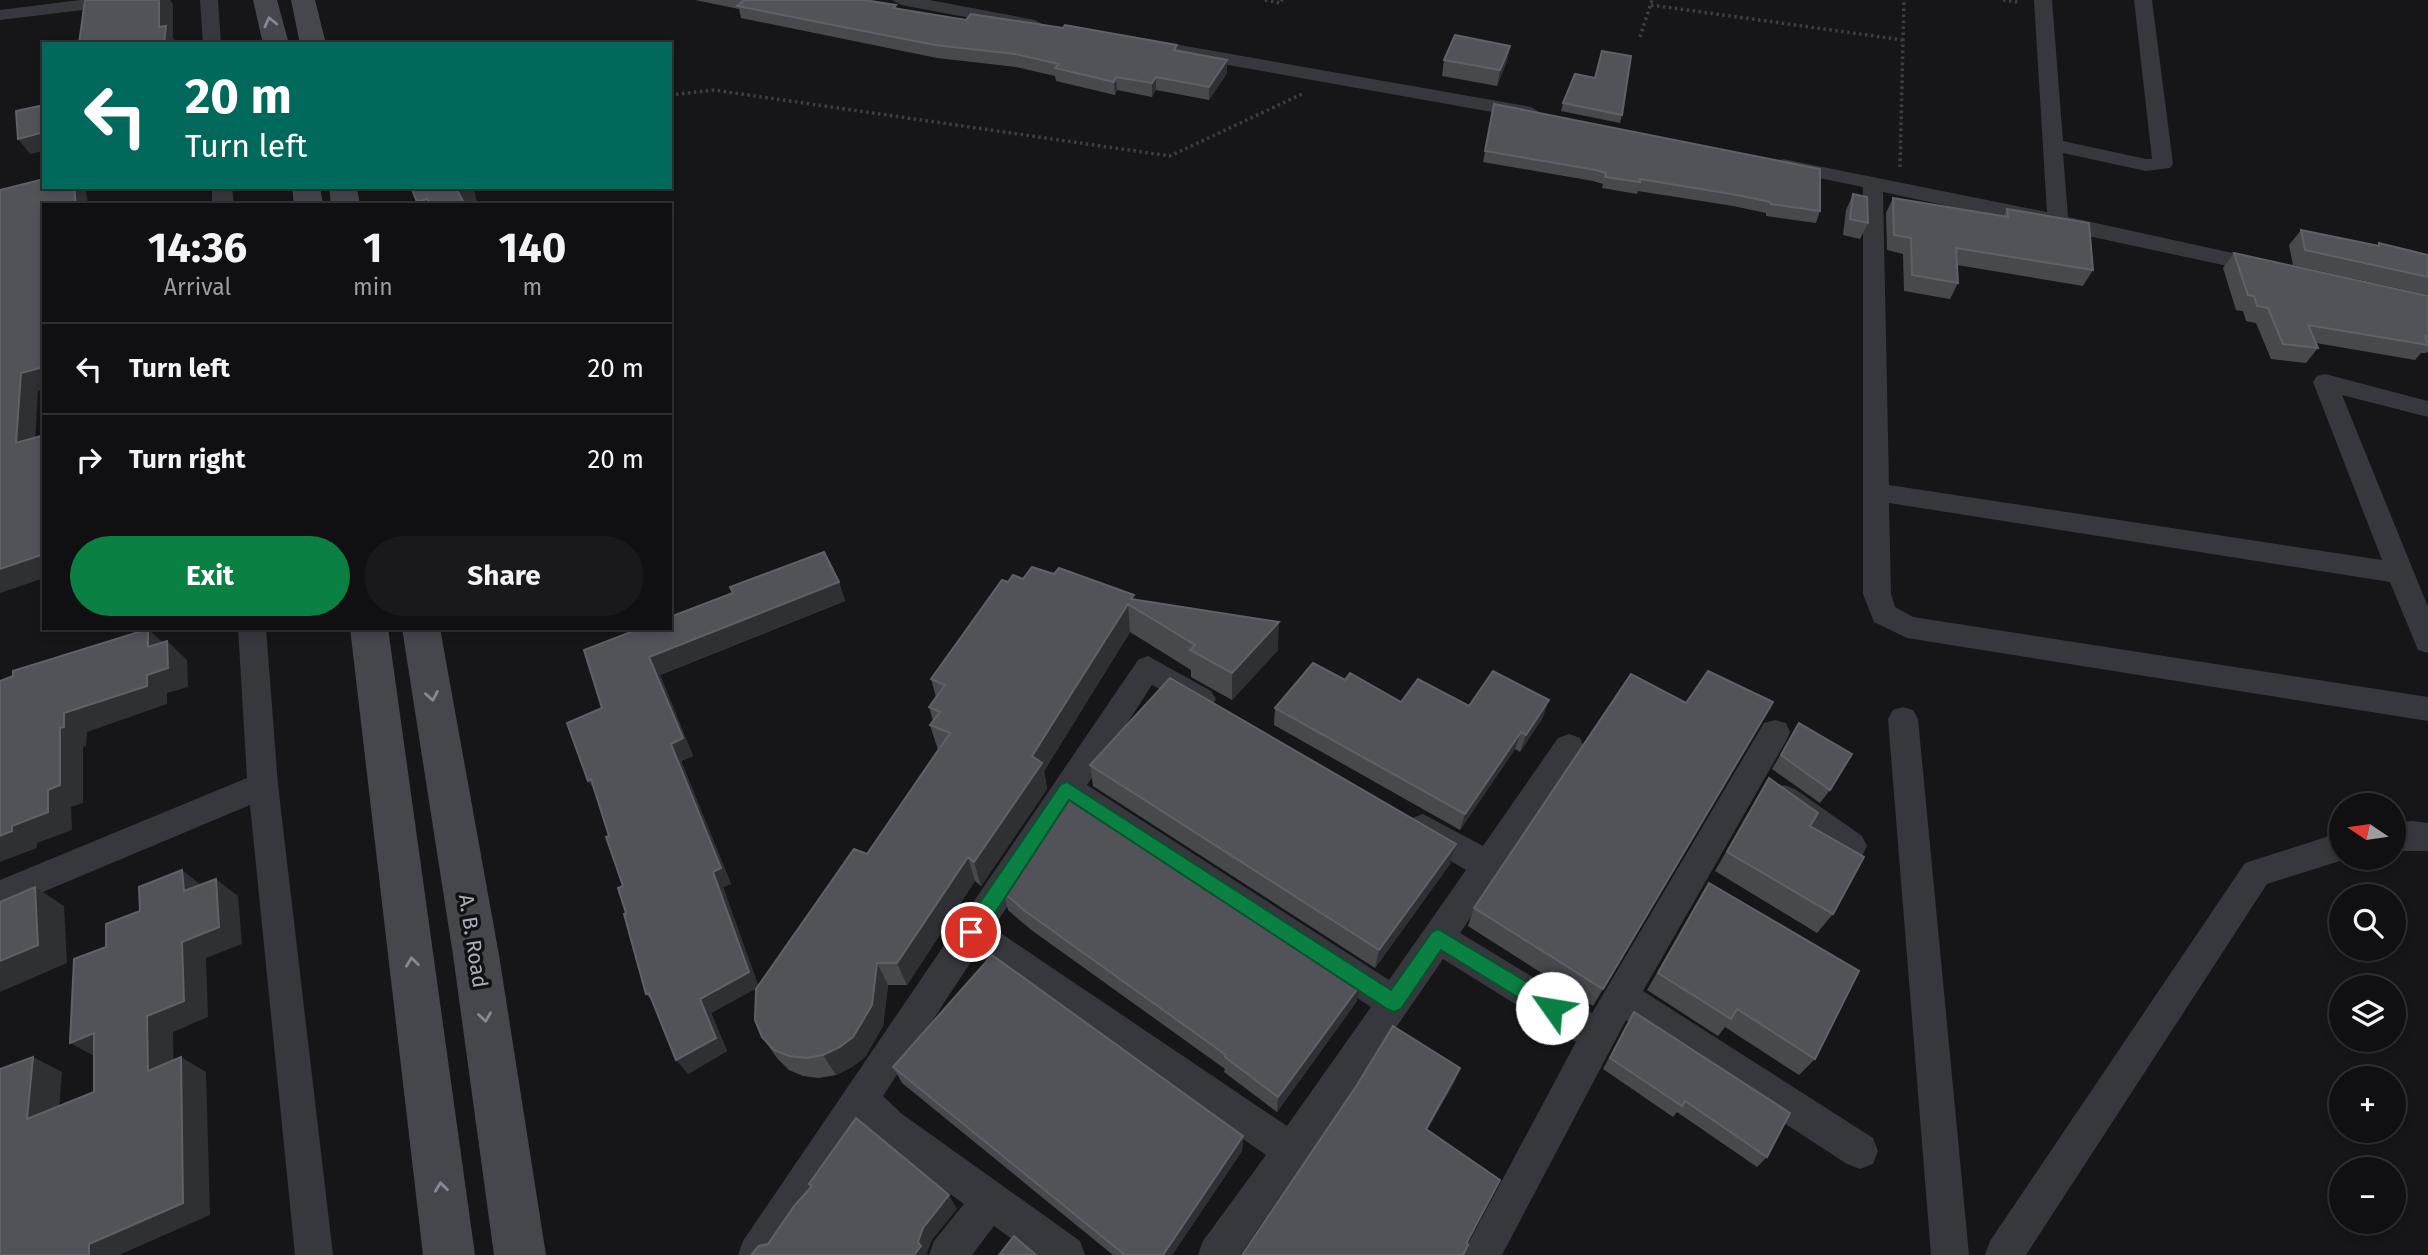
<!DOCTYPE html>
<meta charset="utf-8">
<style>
body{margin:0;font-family:"Fira Sans",sans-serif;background:#19191b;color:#f1f3f6;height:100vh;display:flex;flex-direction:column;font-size:26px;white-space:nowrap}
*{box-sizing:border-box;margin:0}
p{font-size:23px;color:#9c9d9f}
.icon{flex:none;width:38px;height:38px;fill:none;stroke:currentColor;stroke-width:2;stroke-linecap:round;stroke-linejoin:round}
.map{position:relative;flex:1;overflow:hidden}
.panel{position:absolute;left:42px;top:203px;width:630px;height:427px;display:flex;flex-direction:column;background:#101012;border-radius:0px;box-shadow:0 4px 10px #0003,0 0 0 2px #303032}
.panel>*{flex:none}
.guide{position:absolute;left:42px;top:42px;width:630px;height:147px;border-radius:0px;box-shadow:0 4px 10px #0003,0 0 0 2px #303032;background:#00695c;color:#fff;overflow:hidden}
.needle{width:46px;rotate:283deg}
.fabs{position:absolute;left:2329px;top:793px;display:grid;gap:14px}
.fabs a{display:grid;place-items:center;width:77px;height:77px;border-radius:50%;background:#101012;box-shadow:0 4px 10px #0003,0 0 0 2px #303032;font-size:35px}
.pin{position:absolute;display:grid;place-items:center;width:60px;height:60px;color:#fff;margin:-30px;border:4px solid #fff;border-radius:50%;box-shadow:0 2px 7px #0007}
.me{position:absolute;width:77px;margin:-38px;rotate:302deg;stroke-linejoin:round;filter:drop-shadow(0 0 5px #0008)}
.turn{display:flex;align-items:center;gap:24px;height:147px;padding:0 28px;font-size:32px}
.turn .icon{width:91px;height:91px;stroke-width:2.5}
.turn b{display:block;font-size:49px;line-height:60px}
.eta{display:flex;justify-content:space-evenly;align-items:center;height:119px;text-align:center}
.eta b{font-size:42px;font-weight:700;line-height:49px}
.action{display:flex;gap:14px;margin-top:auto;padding:14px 28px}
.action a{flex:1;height:80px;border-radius:42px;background:#0b8043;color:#fff;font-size:28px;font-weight:700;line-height:80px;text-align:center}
.action a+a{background:#19191b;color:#f1f3f6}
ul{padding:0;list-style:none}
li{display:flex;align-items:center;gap:21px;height:91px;padding:0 28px;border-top:2px solid #303032}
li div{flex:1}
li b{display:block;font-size:26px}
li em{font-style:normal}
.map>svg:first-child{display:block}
</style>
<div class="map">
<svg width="2428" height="1255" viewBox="0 0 2428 1255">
<rect width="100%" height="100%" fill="#161618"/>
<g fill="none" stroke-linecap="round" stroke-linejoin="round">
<path stroke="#3d3f44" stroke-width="3.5" stroke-dasharray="2.5 3.5" stroke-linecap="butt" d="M1265 0 1281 3 1282 0
M2003 0 2018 2
M1651 5 1903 40
M1640 37 1652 0
M670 95 714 90 1170 156 1302 94
M1900 167 1904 0"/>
<path fill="#37383d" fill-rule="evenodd" d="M80 0H133L124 5 0 20V10Z
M200 0H218L221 44H203Z
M892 0H930L1035 20 1044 25 1035 30 901 5Z
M2034 0H2052L2063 141 2146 159H2152L2134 0H2152L2173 164 2170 168 2146 171 2063 153 2068 217 2265 260 2273 262 2276 267 2273 272 2265 274 1883 192 1889 485 2382 560 2313 382 2317 376 2325 374 2428 401V417L2342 395 2428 607V653L2418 650 2390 582 1889 503 1891 594 1895 607 1913 617 2428 697V721L1907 638 1874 622 1863 594V187L1776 169 1773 165 1776 161 1783 159 2047 212Z
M1140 38 1531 107 1541 113 1531 119 1133 48 1131 44 1133 40Z
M212 187H232L234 205H212Z
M238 628H266L278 785 333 1255H295L250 805 0 910V880L247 778Z
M1148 656 1211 691 1216 699 1211 707 1201 711 1152 685 1087 785 1389 980 1466 870 1412 838 1407 828 1412 818 1423 814 1483 846 1558 738 1569 734 1580 738 1584 747 1580 756 1460 933 1592 1013 1764 723 1775 720 1786 723 1790 732 1786 741 1643 991 1873 1138 1878 1151 1873 1164 1860 1169 1847 1164 1626 1020 1502 1255H1462L1576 1042 1443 959 1240 1255H1198L1203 1241 1266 1155 976 954 883 1096 902 1114 1080 1241 1085 1255H1034L994 1226 972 1255H929L934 1241 964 1204 876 1140 863 1127 779 1255H738L743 1241 1138 660ZM1072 809 1371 1007 1287 1126 993 928Z
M1903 707 1913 710 1918 719 1969 1255H1931L1888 719 1893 710Z
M1784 785 1795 789 1862 836 1867 846 1862 856 1851 860 1840 856 1773 807 1769 798 1773 789Z
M2412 821 2428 823V851H2394V823Z
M2342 832V858H2349L2267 884 2026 1255H1985L1990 1241 2245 863Z"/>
<path fill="#45474d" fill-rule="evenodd" d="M253 0H277L289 44H263Z
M291 0H315L326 44H300Z
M292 187H320L323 205H294Z
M329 187H357L360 205H331Z
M350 628H388L475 1255H423Z
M402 628H440L499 955 546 1255H494L453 955Z"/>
</g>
<path fill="#47494d" d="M695 0H864L896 5 897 9 966 20 1177 51 1227 73 1209 100 1156 90 1152 97 1117 90 1115 95 1056 81 1055 76 1016 67 937 58 741 18 739 9Z
M1510 46 1507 61 1497 86 1442 76 1444 60Z
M1595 78 1622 115 1620 123 1561 111 1563 103Z
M1494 104 1820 211 1816 223 1766 216V213L1733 206 1638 191 1637 194 1602 188 1603 184 1593 181 1483 162Z
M1853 194 1868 223 1860 239 1843 235 1846 210Z
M1893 198 2003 216 2007 209 2093 270 2083 286 1957 265 1958 283 1950 299 1904 291 1903 254 1887 250 1886 213Z
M2301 230 2377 246 2379 243 2428 255V295L2293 265 2289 245Z
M2234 253 2428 296V352L2426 353H2421L2415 360 2316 343 2318 348 2306 363 2271 359 2256 323 2246 321 2243 311 2236 310 2223 268Z
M1054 574 1134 599 1278 650 1232 700 1191 677V670L1130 632 1044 771 1047 789 981 886 975 881 907 985H888L883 1026 865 1057 852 1067 836 1075 819 1078 803 1076 789 1070 777 1058 762 1037 756 988 711 1013 727 1051 688 1074 652 1000 646 994 626 913 623 886 609 836 602 708 733 593 839 582 845 601 660 675 693 756 681 761 731 884 723 887 758 986 867 854 938 750 930 725 933 721 929 707 936 697 931 679 1008 582Z
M1345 680 1401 702 1469 706 1543 717 1520 752 1515 749 1460 830 1274 725 1275 708Z
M1773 702 1593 1006 1468 926 1474 908 1686 703Z
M1799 723 1830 790 1820 803 1772 769Z
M1090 765 1450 864 1375 968 1093 786Z
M1769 778 1810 826 1833 914 1817 933 1715 871Z
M1709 883 1815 1059 1799 1075 1725 1027 1718 1036 1647 990Z
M1003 892 1357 1001 1277 1112 1224 1072 1225 1069 1030 929 1008 910Z
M1634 1012 1767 1157 1757 1167 1677 1112 1673 1117 1603 1069 1627 1024Z
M893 1067 1243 1136 1242 1151 1172 1255H1113L902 1083Z"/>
<path fill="#2f3033" d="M159 0H170L173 4V38L177 44H164L159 27Z
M1510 46 1507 61 1497 86 1500 70Z
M1227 60V73L1209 100V87Z
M1116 77 1117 90 1115 95 1114 82Z
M1156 77V90L1152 97V83Z
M44 132V151L30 154 18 139Z
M74 187H84L86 190 88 205H76Z
M468 187H473L478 205H464L457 190Z
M427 199 430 205H418L417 202Z
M44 367V389L38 391 34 461 16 443 21 373Z
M44 554V578L0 593V569Z
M839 582 845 601 660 675 693 756 681 761 731 884 723 887 759 987 711 1013 727 1051 688 1074 676 1060 700 999 713 872 671 744 649 657Z
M1128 604 1130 632 1044 771 1047 789 981 886 974 862 1032 756Z
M1279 622 1278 650 1232 700V673Z
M148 629 168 647 167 641 187 660 188 687 167 693V704L87 732 86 746 83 747V803L71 807 72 830 37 843V848L0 862V836L12 826 48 790 64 713 148 647Z
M1549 700 1543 717 1520 752 1526 735Z
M1521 732 1515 749 1460 830 1465 814Z
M591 779 600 797 588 781Z
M1456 844 1450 864 1375 968 1379 950Z
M968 857 975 881 907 985 897 963Z
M182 870 205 888 184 891Z
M216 879 238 896 242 944 206 958 208 1017 173 1032 174 1085 148 1071 147 1016 182 942Z
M35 887 64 906 67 963 0 992V961Z
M877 963 888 985 883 1026 865 1057 852 1067 836 1075 823 1055Z
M1361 984 1357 1001 1277 1112 1278 1097Z
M94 1033 98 1058 70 1043Z
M33 1057 62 1072 57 1133 27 1119Z
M181 1057 206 1072 210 1215 119 1255H89V1244Z
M1460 1068 1454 1083 1420 1143 1426 1129Z
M1243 1136 1242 1151 1172 1255H1163Z
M949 1195 957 1209 932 1240 927 1253 928 1255H914L923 1228Z"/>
<path fill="#525359" stroke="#5f6168" stroke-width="2" d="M85 0H159V27L166 26 164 44H79Z
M744 0H864L896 5 893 8 966 20 971 14 1063 28 1065 25 1177 45 1174 50 1227 60 1209 87 1156 77 1152 83 1116 77 1114 82 1055 68 1059 64 1015 54 935 45 737 6Z
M1455 35 1510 46 1500 70 1444 60Z
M1602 51 1631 56 1622 115 1563 103 1575 74 1595 78Z
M1494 104 1820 169V211L1771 204 1770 202 1737 195 1640 179V182L1605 177 1606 173 1596 170 1485 151Z
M44 105V132L18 139 16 111Z
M44 179V187H74L76 205H44V367L21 373 16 443 44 435V554L0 569V190Z
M411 187H468L457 190 465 205H431L427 199 417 202Z
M1853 194 1867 197 1868 223 1850 219Z
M1893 198 2008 217 2007 209 2089 223 2093 270 1956 248 1958 283 1912 275 1911 238 1894 235Z
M2301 230 2379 246V243L2428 255V277L2305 250Z
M2234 253 2428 296V337L2425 336 2428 345 2308 325 2318 348 2283 344 2268 308 2257 306 2254 296 2248 295Z
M824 552 839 582 649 657 683 738 671 744 721 868 713 872 749 972 700 999 716 1038 676 1060 649 993 646 994 624 914 626 913 618 888 623 886 606 837 609 836 591 779 588 781 567 723 602 708 584 650 641 628H670V617L733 593 730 587Z
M1032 567 1054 574 1059 568 1134 595 1131 599 1279 622 1232 673 1190 650 1195 645 1128 604 1032 756 1042 763 974 862 968 857 897 963H877L872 1005 853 1037 840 1047 823 1055 806 1058 789 1056 774 1050 762 1037 755 1020 756 989 854 849 867 854 950 733 930 725 940 712 929 707 945 685 931 679 1002 580 1008 582 1013 575 1023 579Z
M148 629V647L167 641 168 668 147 675V686L64 713V727L60 728V785L48 790V812L12 826V831L0 836V681L13 676V671Z
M1313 663 1345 680 1350 673 1401 702 1418 679 1469 706 1493 671 1549 700 1526 735 1521 732 1465 814 1275 708Z
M1708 671 1773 702 1603 989 1474 908 1631 674 1686 703Z
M1170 678 1456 844 1379 950 1090 765Z
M1799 723 1852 754 1830 790 1781 755Z
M1769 778 1818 813 1810 826 1864 857 1833 914 1727 852Z
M1070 793 1361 984 1278 1097 1225 1057 1226 1055 1025 911 1003 892Z
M182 870 184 891 216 879 219 927 182 942 184 1001 147 1016 148 1071 181 1057 183 1203 89 1244V1255H0V1069L33 1057 27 1119 94 1092V1033L70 1043 74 959 106 947V924L140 911 139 887Z
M1709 883 1859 971 1815 1059 1737 1009 1731 1019 1658 973Z
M35 887 38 945 0 961V902Z
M992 955 1243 1136 1163 1255H1125L893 1067Z
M1634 1012 1790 1113 1767 1157 1685 1101 1682 1106 1610 1058Z
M1393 1026 1460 1068 1426 1129 1500 1180 1467 1242 1468 1245 1463 1255H1242L1357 1085Z
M856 1118 949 1195 923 1228 918 1242 921 1246 914 1255H751L759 1246 768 1244 794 1206 812 1186 809 1184Z
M1014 1236 1036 1255H999Z"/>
<defs><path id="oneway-chevron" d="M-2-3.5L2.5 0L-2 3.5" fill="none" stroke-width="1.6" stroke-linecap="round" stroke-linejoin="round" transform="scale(1.75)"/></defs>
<g stroke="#858993">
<use href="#oneway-chevron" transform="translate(270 22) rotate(-103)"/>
<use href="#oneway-chevron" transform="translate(432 696) rotate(80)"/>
<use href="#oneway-chevron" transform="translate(412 962) rotate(-97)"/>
<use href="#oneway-chevron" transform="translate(485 1017) rotate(82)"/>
<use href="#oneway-chevron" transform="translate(441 1187) rotate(-97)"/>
</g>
<path fill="#0b8043" stroke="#07532c" stroke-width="2" d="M1067 782 1391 990 1432 932 1438 929 1559 1001 1562 1008 1559 1014 1552 1017 1545 1014 1441 950 1401 1009 1394 1012 1387 1009 1069 800 978 939 971 941 964 939 962 932 964 926 1061 784Z"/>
<g text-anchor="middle" stroke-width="7" stroke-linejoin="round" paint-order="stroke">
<g font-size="21" fill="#a8adb8" stroke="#111113">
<text transform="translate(473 941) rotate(81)" y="7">A. B. Road</text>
</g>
</g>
</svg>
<div class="fabs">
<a><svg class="needle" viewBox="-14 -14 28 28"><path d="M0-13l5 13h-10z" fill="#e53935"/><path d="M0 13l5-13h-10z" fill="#9c9d9f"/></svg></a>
<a><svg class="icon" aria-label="search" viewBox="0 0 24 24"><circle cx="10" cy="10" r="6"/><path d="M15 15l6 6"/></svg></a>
<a><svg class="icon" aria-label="layers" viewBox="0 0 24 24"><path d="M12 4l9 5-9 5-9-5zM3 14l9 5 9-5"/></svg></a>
<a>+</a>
<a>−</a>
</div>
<div class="pin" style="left:971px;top:932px;background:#d93025"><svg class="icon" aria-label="arrive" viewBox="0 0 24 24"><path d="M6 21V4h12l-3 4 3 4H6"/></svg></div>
<svg class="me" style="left:1552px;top:1008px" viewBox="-20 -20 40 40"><circle r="19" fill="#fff"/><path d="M0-13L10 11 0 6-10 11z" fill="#0b8043"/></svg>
<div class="guide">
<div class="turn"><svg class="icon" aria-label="left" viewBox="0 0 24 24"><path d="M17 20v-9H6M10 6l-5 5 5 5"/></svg><div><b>20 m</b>Turn left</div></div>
</div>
<section class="panel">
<div class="eta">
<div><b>14:36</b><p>Arrival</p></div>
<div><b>1</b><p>min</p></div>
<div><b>140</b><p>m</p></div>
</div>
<ul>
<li><svg class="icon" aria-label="left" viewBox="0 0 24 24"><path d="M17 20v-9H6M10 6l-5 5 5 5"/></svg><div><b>Turn left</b></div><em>20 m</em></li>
<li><svg class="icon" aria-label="right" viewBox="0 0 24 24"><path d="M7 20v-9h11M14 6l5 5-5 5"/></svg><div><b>Turn right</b></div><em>20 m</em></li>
</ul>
<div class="action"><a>Exit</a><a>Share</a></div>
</section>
</div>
